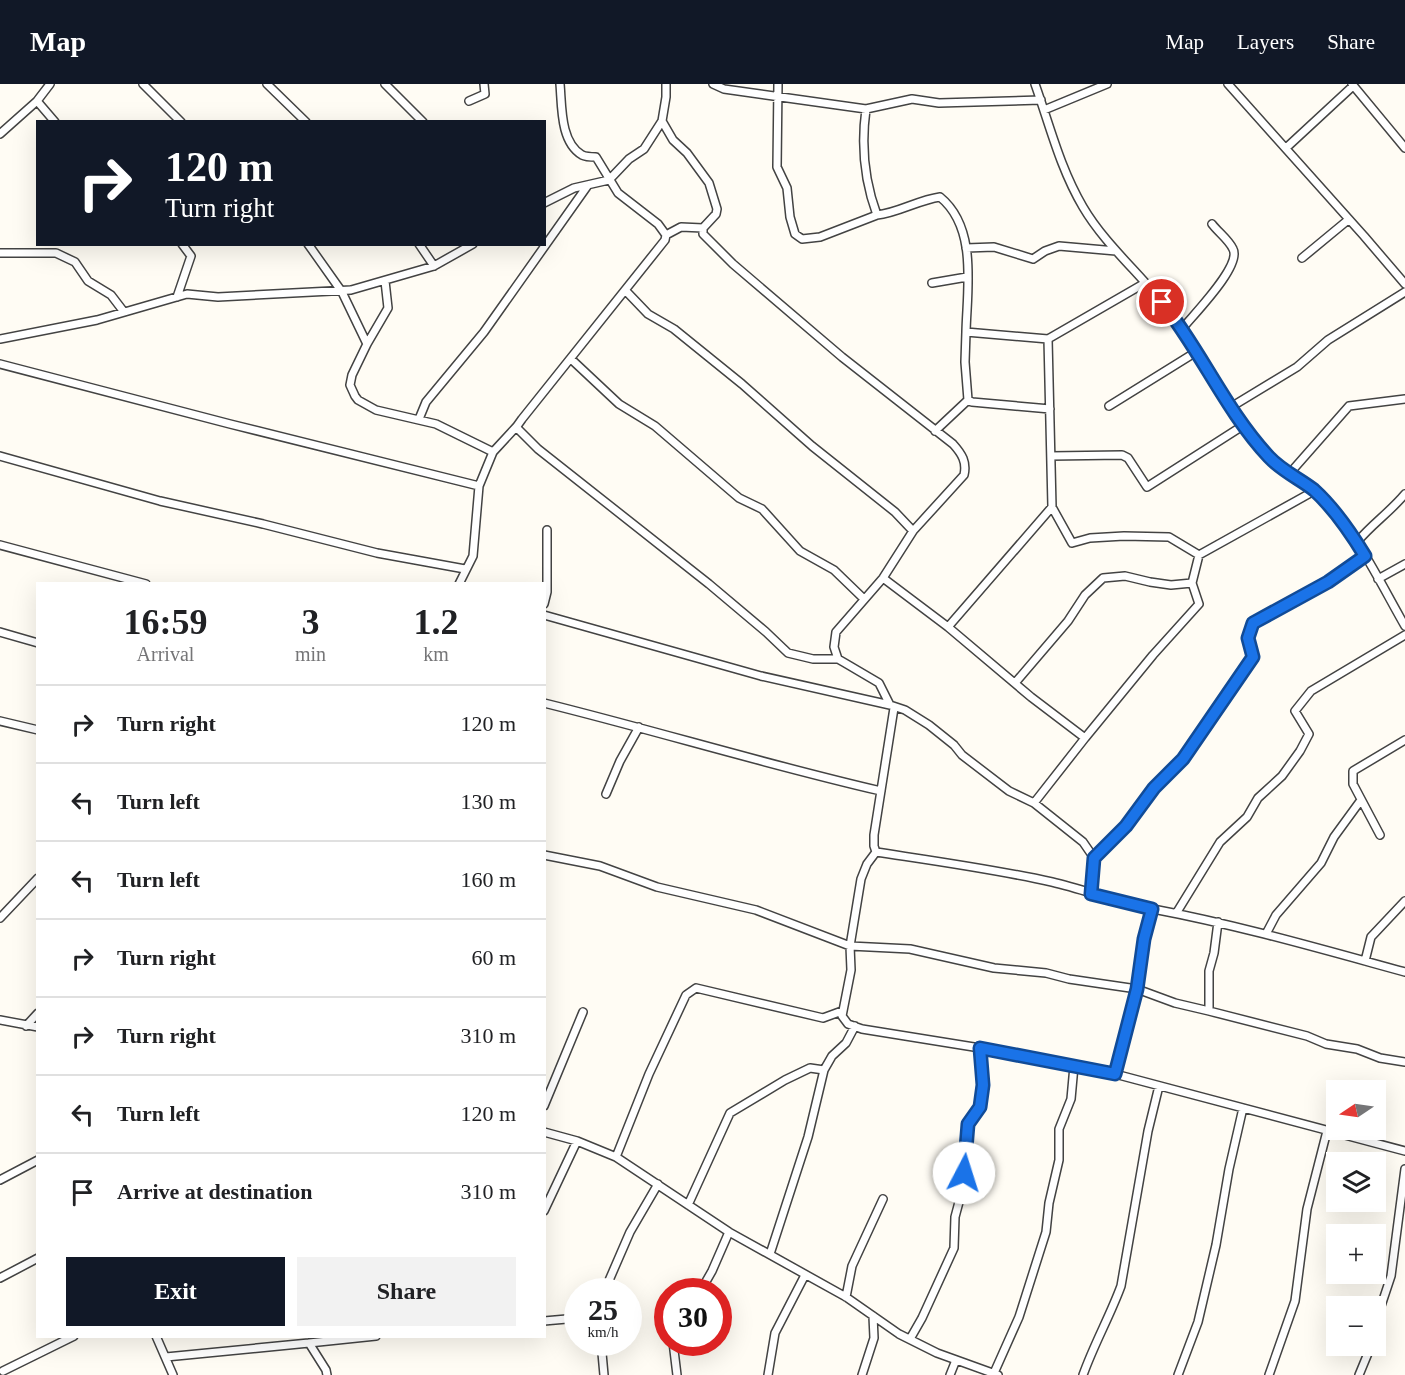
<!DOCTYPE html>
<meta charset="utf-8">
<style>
body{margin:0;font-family:"Times New Roman",serif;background:#f2f2f2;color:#202124;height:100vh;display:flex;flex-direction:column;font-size:22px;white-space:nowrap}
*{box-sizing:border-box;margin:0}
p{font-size:20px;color:#757577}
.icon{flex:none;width:33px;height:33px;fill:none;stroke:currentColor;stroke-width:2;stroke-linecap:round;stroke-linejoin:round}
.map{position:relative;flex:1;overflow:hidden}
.panel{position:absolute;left:36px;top:498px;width:510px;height:756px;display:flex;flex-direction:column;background:#fff;border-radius:0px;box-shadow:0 6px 24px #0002}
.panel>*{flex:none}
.top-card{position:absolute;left:36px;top:36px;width:510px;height:126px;border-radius:0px;box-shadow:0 6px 24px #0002;background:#111827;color:#fff;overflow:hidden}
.needle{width:39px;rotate:257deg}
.controls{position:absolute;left:1326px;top:996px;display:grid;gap:12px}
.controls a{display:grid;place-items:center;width:60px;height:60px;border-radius:0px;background:#fff;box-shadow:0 6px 24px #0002;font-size:30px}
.speed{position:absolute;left:564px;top:1194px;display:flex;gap:12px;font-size:30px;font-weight:700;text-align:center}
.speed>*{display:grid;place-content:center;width:78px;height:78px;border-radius:50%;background:#fff;box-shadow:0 6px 24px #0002;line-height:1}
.speed small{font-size:15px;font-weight:400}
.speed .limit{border:9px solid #d22;background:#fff;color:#111}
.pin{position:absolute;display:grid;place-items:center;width:51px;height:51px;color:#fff;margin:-26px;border:3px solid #fff;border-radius:50%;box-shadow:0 2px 6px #0007}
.me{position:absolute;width:66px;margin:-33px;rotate:5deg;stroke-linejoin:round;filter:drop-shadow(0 0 4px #0008)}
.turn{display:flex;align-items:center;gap:21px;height:126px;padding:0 30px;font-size:27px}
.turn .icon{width:78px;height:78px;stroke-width:2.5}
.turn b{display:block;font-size:42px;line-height:51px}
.eta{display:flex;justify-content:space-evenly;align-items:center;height:102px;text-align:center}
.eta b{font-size:36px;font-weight:700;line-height:42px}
.action{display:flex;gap:12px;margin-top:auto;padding:12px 30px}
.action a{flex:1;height:69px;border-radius:0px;background:#111827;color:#fff;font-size:24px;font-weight:700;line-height:69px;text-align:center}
.action a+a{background:#f2f2f2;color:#202124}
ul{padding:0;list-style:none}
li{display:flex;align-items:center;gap:18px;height:78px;padding:0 30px;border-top:2px solid #e0e0e0}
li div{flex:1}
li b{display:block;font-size:22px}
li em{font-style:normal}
header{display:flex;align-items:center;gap:36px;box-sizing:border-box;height:84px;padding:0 30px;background:#111827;color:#fff}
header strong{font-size:28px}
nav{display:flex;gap:33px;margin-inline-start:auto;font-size:21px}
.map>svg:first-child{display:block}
</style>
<header>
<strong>Map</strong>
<nav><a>Map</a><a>Layers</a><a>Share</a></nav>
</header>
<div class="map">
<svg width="1405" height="1291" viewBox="0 0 1405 1291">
<rect width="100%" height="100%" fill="#fffcf4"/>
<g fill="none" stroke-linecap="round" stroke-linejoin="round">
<g stroke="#434343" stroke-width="10">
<path id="street" d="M143 0 181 38
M267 0 306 38
M385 0 423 38
M560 0C562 22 560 58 582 71 586 73 593 73 596 73L618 109 658 140 666 151 665 156 522 335 517 342 518 345 538 365 709 500 766 548 788 569 813 575H838L845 579 879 599 890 621 905 626 929 641 954 661 962 671 1009 707 1034 719 1085 654 1031 613 948 543 1052 423
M713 0 724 5 866 25 912 15 939 19 1041 16
M778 0 777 83 787 104 790 133 795 150 802 155 820 153 877 131
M1035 0C1050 42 1060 84 1083 123 1107 164 1148 196 1175 235 1207 280 1230 334 1270 374 1282 387 1300 395 1314 406 1353 440 1379 497 1405 542
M1228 0 1364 152 1405 200
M1352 0 1405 64
M37 17 55 38
M469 17 485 10 484 0
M866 25C861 61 864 96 877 131 898 129 918 116 940 113 978 144 967 205 966 248L1048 255 1052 423 1072 459 1090 454 1124 452 1169 453 1199 471 1314 407
M1044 26 1107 0
M662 37 673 56 687 69 709 99 717 125 716 130 703 144V150L733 180 842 273 953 360C962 370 967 378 964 391L913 447 883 494 836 548 834 563 838 575
M0 50 37 17 50 0
M1286 64 1353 2
M544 119 574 104 609 96 629 75 644 65 662 37 666 13V0
M666 151 681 143 703 144
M308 160 342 208 367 260
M419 160 434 182
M966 164 994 163 1033 175 1045 167 1059 162 1116 167
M0 169H56L75 178 88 197 111 211 124 228
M1302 174 1348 136
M385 197 388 224 367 260 352 291 350 301 355 312 358 316 376 326 436 340 493 368
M932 199 967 193
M625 206 648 230 674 245 742 300 812 362 895 428 913 447
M177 213 191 172 182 160
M1182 245C1193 231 1242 182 1233 165 1229 156 1218 148 1212 140
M966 248 965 278 968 316 972 318 1050 325
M0 255 97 236 187 210 218 213 351 206 434 182 473 160
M1048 255 1145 199
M571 275 619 320 655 342 739 414 762 425 800 467 834 486 864 515
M0 280 230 340 479 402
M1109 322 1196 268
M1231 323 1297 283 1328 256 1405 208
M419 335 426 318 484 248 588 101
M935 347 968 316
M0 372 160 417 263 440 377 469 465 485
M1051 372 1122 371 1128 374 1147 403 1244 341
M1290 389 1349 322 1405 315
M1357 458C1372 440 1390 428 1405 410
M0 461 146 500
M883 494 948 543
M1378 495 1405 480
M459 500 473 472 479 402 493 368 517 342
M544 520 547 508V446
M544 531 761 592 890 621
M0 548 38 559
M1015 599 1068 537 1085 511 1103 494 1125 492 1150 498 1171 501 1192 499
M544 619C657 647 768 681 881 707
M0 637 38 646
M1085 654 1153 571 1199 520 1192 499 1199 471
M606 710 620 677 639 643
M1034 719 1083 758 1094 774 1091 810
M1380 751 1353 700V687L1405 656
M876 768 867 780 861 795 850 862 851 886 842 932 848 940 862 945 980 964 1115 990 1405 1067
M876 768C935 777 994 785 1052 798 1086 806 1119 819 1153 825 1238 841 1321 865 1405 888
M876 768 874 762V751L894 624
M544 771 600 782 657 803 756 826 850 862 910 865 994 884 1046 889 1069 895 1137 905 1175 919 1209 927
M1094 774 1126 742 1154 703 1183 675 1253 573 1248 553 1253 539 1328 498 1365 472
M1177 828 1220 758 1247 733 1258 714 1282 692 1300 667 1309 650 1295 627 1311 607 1405 551
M0 834 38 794
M1218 838 1214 869 1209 887V927L1307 952 1326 960 1357 965 1380 974 1405 978
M1266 850 1276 831 1321 779 1334 753 1361 716
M1365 877 1371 853 1405 817
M0 936 38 943
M26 942 38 929
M1115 990 1137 905 1144 855 1152 825
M544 1022 583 928
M544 1048 577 1057 616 1073 729 1148 846 1213 899 1250 937 1269 998 1291
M616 1073 649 990 686 911 696 904 823 934 842 927
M0 1096 38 1076
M688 1121 730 1029 785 996 810 984 824 986
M544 1127 577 1057
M770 1170 808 1053 824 986 832 972 846 959 855 942
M0 1194 38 1174
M604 1208 630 1148 658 1100
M700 1208 712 1187 729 1148
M846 1213 852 1182 883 1115
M544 1237 578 1234
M1376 1246 1379 1228 1391 1192 1405 1085
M156 1252 173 1291
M910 1255 922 1234 954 1164 955 1133 963 1103 967 1040 980 1023 983 1001 980 964
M601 1258 604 1291
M673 1258 677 1291
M309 1259 376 1252
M166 1273 309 1259 326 1286 327 1291
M3 1287 74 1252
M994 1289 1019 1233 1046 1148 1049 1119 1059 1076V1045L1071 1015 1074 982
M768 1291 775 1249 805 1191
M862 1291 874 1254 873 1232
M950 1291 956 1276
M1083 1291C1094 1260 1110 1232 1121 1202L1148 1047 1159 1002
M1178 1291 1198 1238 1216 1161 1229 1085 1243 1024
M1269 1291 1295 1217 1307 1125 1327 1047
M1359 1291 1371 1262"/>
</g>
<use href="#street" stroke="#fff" stroke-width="7"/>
</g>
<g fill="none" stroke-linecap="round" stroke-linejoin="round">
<g stroke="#114b97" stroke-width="15">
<path id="route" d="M964 1089 968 1040 980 1023 983 1001 980 964 1115 990 1137 905 1144 855 1152 825 1091 810 1094 774 1126 742 1154 704 1183 675 1253 573 1248 554 1253 539 1328 498 1365 472C1351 449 1334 424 1314 406 1300 395 1282 387 1269 373 1226 327 1201 267 1162 218"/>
</g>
<use href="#route" stroke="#1a73e8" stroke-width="10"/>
</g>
</svg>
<div class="controls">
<a><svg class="needle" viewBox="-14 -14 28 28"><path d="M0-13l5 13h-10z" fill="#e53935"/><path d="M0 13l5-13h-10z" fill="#757577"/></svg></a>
<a><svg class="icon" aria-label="layers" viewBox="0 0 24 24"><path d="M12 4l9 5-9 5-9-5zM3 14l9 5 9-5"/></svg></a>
<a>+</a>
<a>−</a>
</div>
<div class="speed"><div>25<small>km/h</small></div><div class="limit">30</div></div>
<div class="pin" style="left:1162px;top:218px;background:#d93025"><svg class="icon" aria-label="arrive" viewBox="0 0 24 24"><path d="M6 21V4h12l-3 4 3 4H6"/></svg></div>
<svg class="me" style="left:964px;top:1089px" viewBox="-20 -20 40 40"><circle r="19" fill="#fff"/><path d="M0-13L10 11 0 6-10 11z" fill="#1a73e8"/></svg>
<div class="top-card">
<div class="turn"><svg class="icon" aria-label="right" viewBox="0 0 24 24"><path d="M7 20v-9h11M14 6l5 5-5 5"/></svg><div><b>120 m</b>Turn right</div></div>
</div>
<section class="panel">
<div class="eta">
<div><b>16:59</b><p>Arrival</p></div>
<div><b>3</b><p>min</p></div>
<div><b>1.2</b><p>km</p></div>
</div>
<ul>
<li><svg class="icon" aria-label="right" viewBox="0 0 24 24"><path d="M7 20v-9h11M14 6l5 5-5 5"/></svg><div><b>Turn right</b></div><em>120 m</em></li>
<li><svg class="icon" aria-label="left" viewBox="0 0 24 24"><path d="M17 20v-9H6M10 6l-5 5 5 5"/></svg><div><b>Turn left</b></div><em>130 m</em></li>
<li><svg class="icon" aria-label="left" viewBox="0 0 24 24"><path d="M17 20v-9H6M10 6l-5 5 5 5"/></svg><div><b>Turn left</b></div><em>160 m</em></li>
<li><svg class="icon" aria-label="right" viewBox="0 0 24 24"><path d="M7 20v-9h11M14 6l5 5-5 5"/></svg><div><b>Turn right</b></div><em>60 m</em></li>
<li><svg class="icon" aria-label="right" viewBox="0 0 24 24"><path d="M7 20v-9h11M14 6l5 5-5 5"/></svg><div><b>Turn right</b></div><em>310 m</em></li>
<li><svg class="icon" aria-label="left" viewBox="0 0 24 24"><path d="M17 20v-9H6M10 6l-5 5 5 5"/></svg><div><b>Turn left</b></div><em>120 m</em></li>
<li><svg class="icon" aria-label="arrive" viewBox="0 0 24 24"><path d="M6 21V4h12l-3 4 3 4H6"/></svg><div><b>Arrive at destination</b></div><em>310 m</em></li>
</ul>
<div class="action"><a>Exit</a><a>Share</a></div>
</section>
</div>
